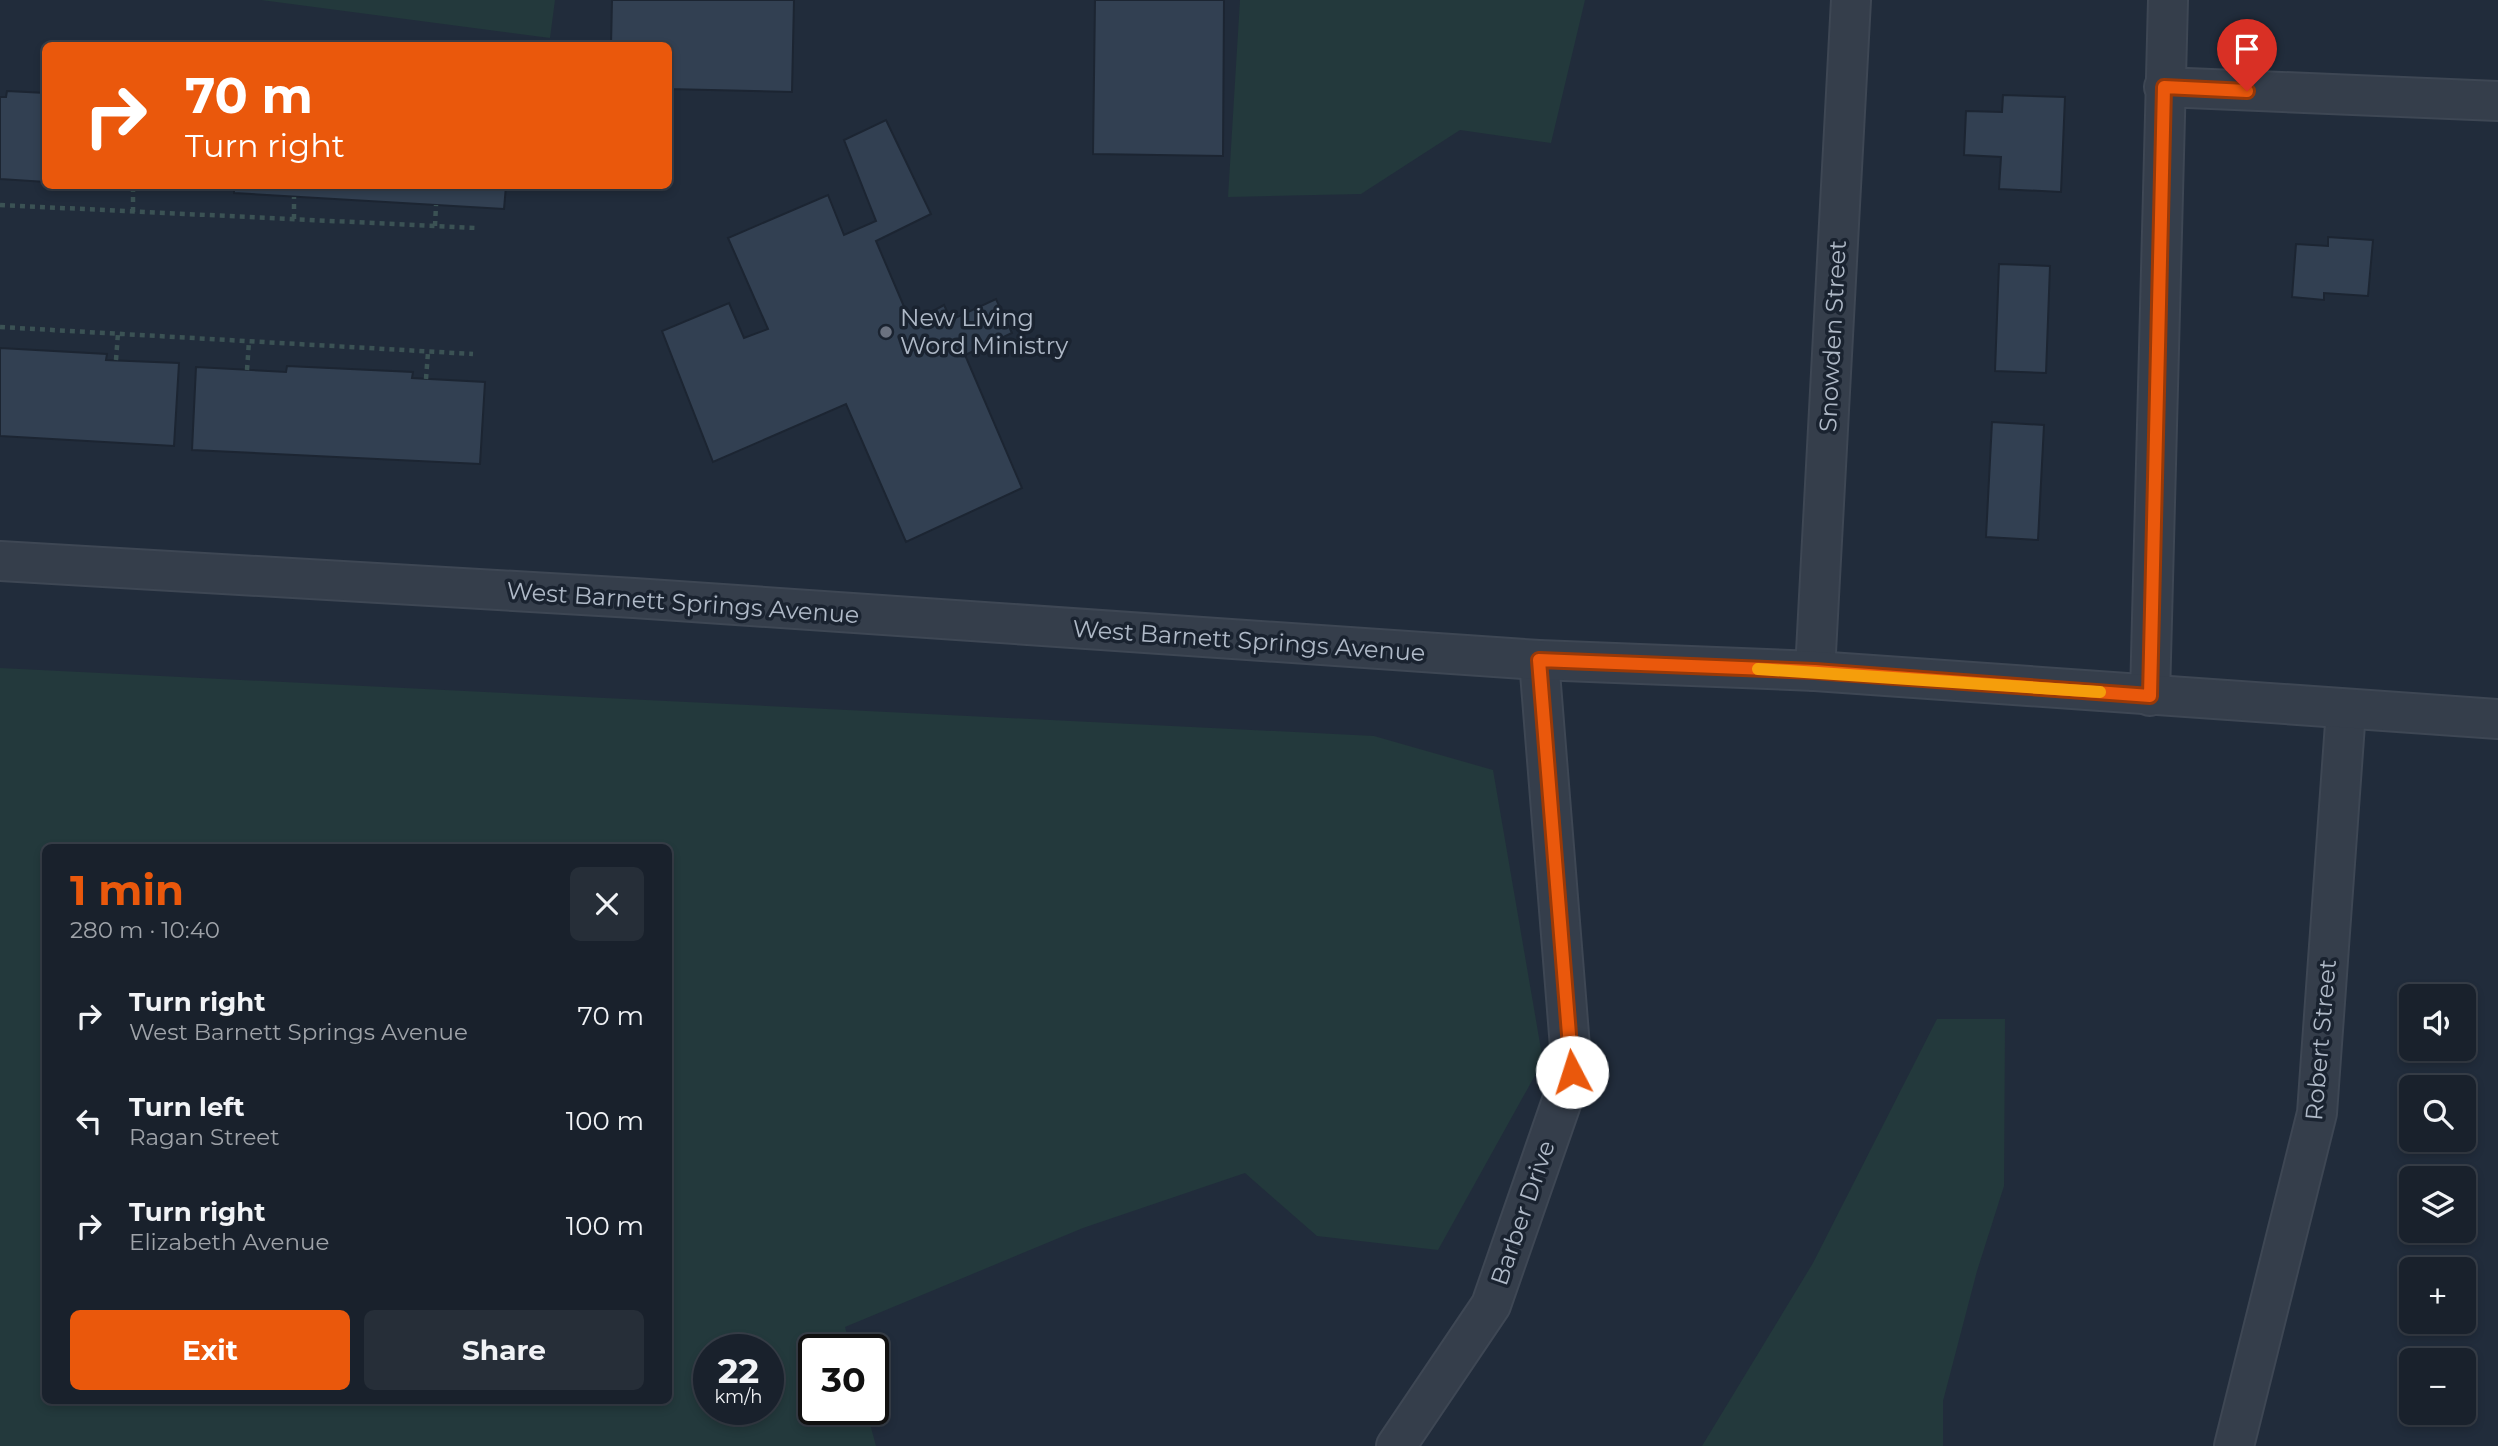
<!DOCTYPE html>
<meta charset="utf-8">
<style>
body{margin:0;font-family:Montserrat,sans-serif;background:#262e38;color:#f1f3f6;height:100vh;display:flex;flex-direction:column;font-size:26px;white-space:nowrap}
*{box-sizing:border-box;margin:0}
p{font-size:23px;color:#9fa3a9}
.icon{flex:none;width:38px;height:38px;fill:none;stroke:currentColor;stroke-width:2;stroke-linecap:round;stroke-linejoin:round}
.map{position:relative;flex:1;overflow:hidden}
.drawer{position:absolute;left:42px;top:844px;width:630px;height:560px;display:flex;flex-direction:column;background:#19212c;border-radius:10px;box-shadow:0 4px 10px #0003,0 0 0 2px #373e48}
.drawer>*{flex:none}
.banner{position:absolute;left:42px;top:42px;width:630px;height:147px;border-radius:10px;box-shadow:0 4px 10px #0003,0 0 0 2px #373e48;background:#ea580c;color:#fff;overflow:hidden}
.buttons{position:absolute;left:2399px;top:984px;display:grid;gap:14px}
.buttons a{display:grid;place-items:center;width:77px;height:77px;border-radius:10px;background:#19212c;box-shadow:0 4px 10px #0003,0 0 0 2px #373e48;font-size:35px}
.speed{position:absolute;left:693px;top:1334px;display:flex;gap:14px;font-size:35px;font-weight:700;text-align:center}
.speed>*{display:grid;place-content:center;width:91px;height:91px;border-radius:50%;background:#19212c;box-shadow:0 4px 10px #0003,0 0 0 2px #373e48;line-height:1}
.speed small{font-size:18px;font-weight:400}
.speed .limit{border:4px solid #111;border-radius:10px;background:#fff;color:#111}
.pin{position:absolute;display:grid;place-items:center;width:60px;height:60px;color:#fff;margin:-72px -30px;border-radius:50% 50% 50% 0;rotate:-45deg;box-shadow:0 0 7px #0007}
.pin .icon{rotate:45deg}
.me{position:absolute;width:77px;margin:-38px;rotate:355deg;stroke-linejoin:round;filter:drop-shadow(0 0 5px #0008)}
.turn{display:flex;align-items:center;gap:24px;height:147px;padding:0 28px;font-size:32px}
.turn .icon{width:91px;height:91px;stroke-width:2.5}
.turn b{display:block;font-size:49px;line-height:60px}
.round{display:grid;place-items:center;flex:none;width:74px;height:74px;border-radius:10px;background:#262e38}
.head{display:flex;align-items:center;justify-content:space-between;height:119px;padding:0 28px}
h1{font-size:42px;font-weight:700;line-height:52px;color:#ea580c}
.cta{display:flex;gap:14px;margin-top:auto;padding:14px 28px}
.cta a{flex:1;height:80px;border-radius:10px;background:#ea580c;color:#fff;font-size:28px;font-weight:700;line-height:80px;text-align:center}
.cta a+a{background:#262e38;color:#f1f3f6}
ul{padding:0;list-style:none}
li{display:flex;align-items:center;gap:21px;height:105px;padding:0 28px}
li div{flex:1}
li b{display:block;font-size:26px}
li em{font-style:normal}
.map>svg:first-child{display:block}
</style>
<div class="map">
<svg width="2498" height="1446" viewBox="0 0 2498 1446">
<rect width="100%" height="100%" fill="#212c3b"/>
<path fill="#23393c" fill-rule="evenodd" d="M261 0H555L550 38Z
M1240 0H1585L1551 143 1460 130 1361 194 1228 197Z
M0 668 1374 736 1493 770 1543 1061 1438 1250 1317 1236 1245 1173 1083 1228 845 1327 851 1349H814V1409H866L876 1446H0ZM46 847H668V1400H46ZM709 1349H768V1409H709Z
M1937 1019H2005L2004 1186 1977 1271 1943 1401V1446H1702L1813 1263Z"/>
<path fill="#324052" stroke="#1c2532" stroke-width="2" d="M612 0H794L792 92 668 89V46H611Z
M1095 0H1224L1223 156 1093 154Z
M7 91 46 93V182L0 179V97H6Z
M2003 95 2065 97 2061 192 1999 189 2001 157 1964 155 1966 111 2002 112Z
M886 120 931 214 876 241 911 323 944 305 951 320 996 299 1012 333 965 355 1022 488 906 542 846 404 713 462 662 331 729 303 744 338 768 329 728 238 828 195 844 235 876 221 844 140Z
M118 186H201V190Z
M234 186H506L504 209 234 193Z
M2328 237 2373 240 2368 296 2324 293V300L2292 297 2296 244 2328 246Z
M1999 264 2050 266 2046 373 1995 371Z
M0 348 107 354 106 360 179 363 174 446 0 436Z
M287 366 413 372 412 378 485 382 480 464 192 450 196 367 286 372Z
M1992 422 2044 425 2038 540 1986 537Z"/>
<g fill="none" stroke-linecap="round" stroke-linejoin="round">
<g stroke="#3e4754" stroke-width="42">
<path id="minor" d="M2164 87 2498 101
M1815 671 1851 0
M2150 696 2168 0
M1396 1446 1491 1305 1572 1072 1539 660
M2234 1446 2317 1113 2346 710"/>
</g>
<g stroke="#3e4754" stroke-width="42">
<path id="tertiary" d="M0 561 634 598 1539 660 1815 671 2498 719"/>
</g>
<path stroke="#3b5254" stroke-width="4.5" stroke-dasharray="5 5" stroke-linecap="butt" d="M0 205 477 228
M133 212V186
M294 219V197
M435 226 436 205
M0 327 473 354
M116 360 118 333
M247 370 249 341
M426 379 428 352"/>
<use href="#minor" stroke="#353e4b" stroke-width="38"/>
<use href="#tertiary" stroke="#353e4b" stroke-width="38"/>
</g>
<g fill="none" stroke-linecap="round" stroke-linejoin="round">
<g stroke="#983908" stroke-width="18">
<path id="route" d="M1572 1072 1539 660 1815 671 2150 696 2164 87 2247 91"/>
</g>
<use href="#route" stroke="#ea580c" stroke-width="12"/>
<path stroke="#f59e0b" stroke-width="12" d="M1758 669 2100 692"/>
</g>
<circle fill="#6b7280" stroke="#1a2330" stroke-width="2.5" cx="886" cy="332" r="7"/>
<g text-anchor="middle" stroke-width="7" stroke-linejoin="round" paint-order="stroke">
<g font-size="24" fill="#afb9c7" stroke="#1a2330" text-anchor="start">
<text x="900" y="326">New Living<tspan x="900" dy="28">Word Ministry</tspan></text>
</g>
<g font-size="24" fill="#afb9c7" stroke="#1a2330">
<text transform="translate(1833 336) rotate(-87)" y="8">Snowden Street</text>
<text transform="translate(683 603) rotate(4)" y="8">West Barnett Springs Avenue</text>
<text transform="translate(1249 641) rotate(4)" y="8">West Barnett Springs Avenue</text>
<text transform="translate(2321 1040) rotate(-85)" y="8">Robert Street</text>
<text transform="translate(1523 1213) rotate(-71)" y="8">Barber Drive</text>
</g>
</g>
</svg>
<div class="buttons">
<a><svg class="icon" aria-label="sound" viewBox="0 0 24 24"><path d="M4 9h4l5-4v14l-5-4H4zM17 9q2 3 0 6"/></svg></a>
<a><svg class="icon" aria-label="search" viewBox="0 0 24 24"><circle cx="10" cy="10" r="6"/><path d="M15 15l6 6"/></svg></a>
<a><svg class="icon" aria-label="layers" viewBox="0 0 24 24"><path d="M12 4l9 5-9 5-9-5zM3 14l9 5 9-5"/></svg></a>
<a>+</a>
<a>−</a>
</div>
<div class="speed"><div>22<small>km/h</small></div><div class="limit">30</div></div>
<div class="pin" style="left:2247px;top:91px;background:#d93025"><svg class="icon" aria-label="arrive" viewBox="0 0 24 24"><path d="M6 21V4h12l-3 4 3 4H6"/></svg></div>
<svg class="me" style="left:1572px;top:1072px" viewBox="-20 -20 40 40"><circle r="19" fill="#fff"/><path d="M0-13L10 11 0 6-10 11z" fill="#ea580c"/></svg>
<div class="banner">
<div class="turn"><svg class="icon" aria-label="right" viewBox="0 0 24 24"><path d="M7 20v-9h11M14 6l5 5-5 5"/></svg><div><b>70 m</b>Turn right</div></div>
</div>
<section class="drawer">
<div class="head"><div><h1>1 min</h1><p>280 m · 10:40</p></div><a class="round"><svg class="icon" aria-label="close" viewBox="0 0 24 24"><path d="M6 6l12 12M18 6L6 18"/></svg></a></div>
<ul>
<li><svg class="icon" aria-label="right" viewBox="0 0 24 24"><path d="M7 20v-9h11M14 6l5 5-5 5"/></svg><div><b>Turn right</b><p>West Barnett Springs Avenue</p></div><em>70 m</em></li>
<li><svg class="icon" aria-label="left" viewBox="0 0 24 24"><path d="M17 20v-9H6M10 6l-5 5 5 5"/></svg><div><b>Turn left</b><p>Ragan Street</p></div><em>100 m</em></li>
<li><svg class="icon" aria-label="right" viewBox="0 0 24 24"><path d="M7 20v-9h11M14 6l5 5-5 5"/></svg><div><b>Turn right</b><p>Elizabeth Avenue</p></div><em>100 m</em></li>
</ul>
<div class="cta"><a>Exit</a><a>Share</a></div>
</section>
</div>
